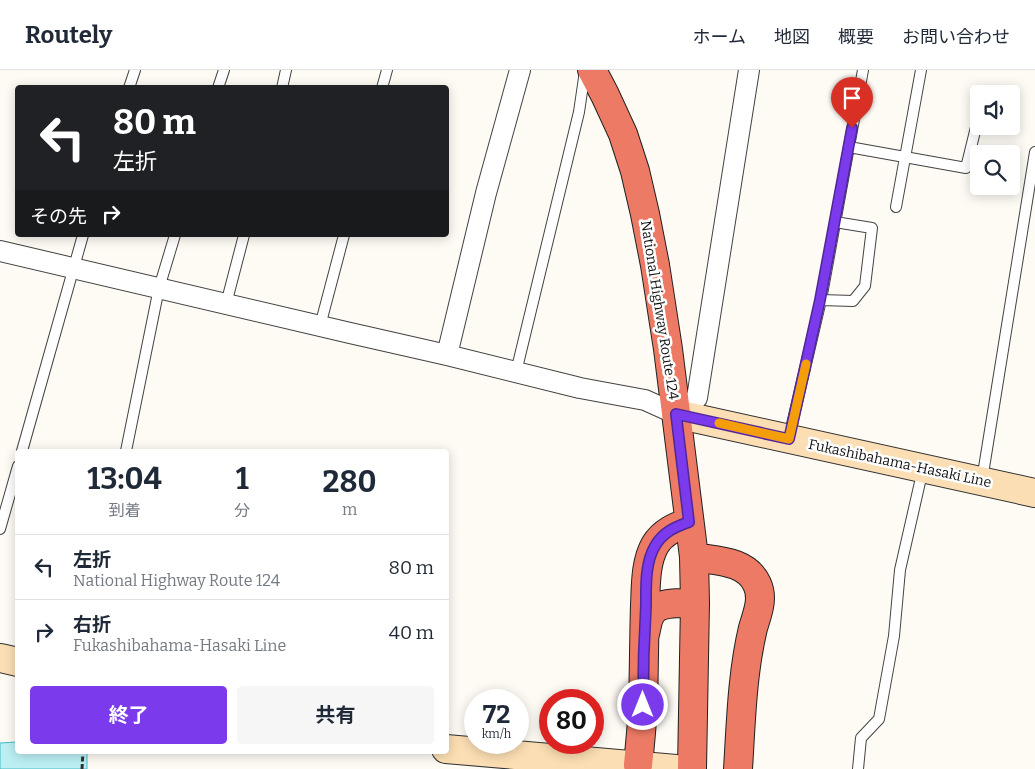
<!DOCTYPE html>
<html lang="ja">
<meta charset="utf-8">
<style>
body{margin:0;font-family:Bitter,"Noto Sans JP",serif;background:#f6f6f7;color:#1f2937;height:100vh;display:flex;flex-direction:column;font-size:19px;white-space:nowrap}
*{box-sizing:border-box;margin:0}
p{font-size:16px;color:#747a83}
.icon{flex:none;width:28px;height:28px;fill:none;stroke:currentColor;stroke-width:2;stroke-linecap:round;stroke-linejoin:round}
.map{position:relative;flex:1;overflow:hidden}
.details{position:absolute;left:15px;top:379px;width:434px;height:305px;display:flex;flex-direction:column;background:#fff;border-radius:5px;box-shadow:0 2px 12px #0003}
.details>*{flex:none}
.guide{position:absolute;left:15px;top:15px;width:434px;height:152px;border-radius:5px;box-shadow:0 2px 12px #0003;background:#202124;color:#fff;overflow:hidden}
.fabs{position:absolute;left:970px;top:15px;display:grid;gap:10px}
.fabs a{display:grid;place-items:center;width:50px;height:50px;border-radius:5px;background:#fff;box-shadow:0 2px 12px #0003;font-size:25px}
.speed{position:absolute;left:464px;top:619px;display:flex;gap:10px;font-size:25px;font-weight:700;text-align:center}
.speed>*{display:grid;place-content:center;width:65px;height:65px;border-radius:50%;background:#fff;box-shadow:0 2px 12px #0003;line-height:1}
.speed small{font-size:12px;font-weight:400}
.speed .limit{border:8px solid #d22;background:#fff;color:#111}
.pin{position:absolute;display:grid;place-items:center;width:42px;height:42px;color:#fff;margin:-51px -21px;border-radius:50% 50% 50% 0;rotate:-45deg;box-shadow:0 0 5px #0007}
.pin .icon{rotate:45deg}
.me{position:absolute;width:55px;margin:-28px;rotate:0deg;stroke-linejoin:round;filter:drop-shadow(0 0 4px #0008)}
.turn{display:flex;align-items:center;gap:18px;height:105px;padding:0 15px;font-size:22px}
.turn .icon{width:65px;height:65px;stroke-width:2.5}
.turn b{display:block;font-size:35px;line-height:42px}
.then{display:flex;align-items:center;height:48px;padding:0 15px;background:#0003;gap:10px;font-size:19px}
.eta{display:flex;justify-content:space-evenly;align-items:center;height:85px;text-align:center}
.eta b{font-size:30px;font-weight:700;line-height:35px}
.action{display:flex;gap:10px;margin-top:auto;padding:10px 15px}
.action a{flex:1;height:58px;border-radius:5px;background:#7c3aed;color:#fff;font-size:20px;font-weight:700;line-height:58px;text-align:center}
.action a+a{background:#f6f6f7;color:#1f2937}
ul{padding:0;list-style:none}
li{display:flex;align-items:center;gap:15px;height:65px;padding:0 15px;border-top:1px solid #e0e1e3}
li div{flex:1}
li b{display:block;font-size:19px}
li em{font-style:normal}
header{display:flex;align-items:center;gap:30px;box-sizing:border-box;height:70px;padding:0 25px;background:#fff;border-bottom:1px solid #e0e1e3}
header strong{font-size:24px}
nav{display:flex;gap:28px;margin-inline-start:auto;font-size:18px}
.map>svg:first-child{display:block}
</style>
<header>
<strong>Routely</strong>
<nav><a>ホーム</a><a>地図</a><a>概要</a><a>お問い合わせ</a></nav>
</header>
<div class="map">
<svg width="1035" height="699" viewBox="0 0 1035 699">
<rect width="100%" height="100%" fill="#fefaf4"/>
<path fill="#bbeff4" stroke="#46bac7" d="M17 672 18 681H87V699H0V673Z"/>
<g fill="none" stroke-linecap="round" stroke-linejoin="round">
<g stroke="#434343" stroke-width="12">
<path id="lane" d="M129 18 135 0
M218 18 224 0
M282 18 286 0
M382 18 387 0
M849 77 966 98 978 49
M896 137 921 0
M821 230 853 231 865 216 872 158 835 152
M226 234 244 165
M320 256 344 165
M516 302 579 42 585 1
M789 367 821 230 863 0
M22 381 83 165
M126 381 159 218 175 165
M982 410 1035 82
M0 459 18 396
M858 699 861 668 879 649 894 566 900 500 923 399"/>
</g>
<g stroke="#434343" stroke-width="22">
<path id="street" d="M0 181 350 263 447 285 580 318 634 328 645 330 676 344 697 328 749 0
M447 285 486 123 520 0"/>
</g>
<g stroke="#323232" stroke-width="30">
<path id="secondary" d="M676 344 1035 423
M0 588 18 592
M446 679 676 699"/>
</g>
<g stroke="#212121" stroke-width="30">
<path id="highway" d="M592 0 605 25 623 64 635 101 645 144 655 195 668 279 694 487 695 533 692 699
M694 487C716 491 746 490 757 514 764 529 757 544 753 558 742 604 741 652 738 699
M645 564C647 557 647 550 651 544 658 531 682 533 695 533
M638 695C640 675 642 654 643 634 644 601 644 568 645 535 646 516 645 493 655 475 663 462 675 457 689 452"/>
</g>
<path stroke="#323232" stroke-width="3" stroke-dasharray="5 2.5" stroke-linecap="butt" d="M82 699 83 681"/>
<use href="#lane" stroke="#fff" stroke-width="10"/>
<use href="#street" stroke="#fff" stroke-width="20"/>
<use href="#secondary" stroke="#fbdeb3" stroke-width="28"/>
<use href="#highway" stroke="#ed7a64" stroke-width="28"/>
</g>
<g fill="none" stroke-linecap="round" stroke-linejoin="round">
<g stroke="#51269a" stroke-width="12">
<path id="route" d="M643 635C643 601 644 568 646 535 646 516 645 493 655 476 663 462 675 457 689 452L676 344 789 369 820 230 852 58"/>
</g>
<use href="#route" stroke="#7c3aed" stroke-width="9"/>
<path stroke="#f59e0b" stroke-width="9" d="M719 353 789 369 806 294"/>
</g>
<g text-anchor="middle" stroke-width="5" stroke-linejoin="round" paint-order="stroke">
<g font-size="14" fill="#101010" stroke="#fff">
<text transform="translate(660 240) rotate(81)" y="5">National Highway Route 124</text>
<text transform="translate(900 393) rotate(12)" y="5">Fukashibahama-Hasaki Line</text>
</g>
</g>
</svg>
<div class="fabs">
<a><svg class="icon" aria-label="sound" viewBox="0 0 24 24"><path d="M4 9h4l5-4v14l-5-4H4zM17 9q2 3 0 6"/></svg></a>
<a><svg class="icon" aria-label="search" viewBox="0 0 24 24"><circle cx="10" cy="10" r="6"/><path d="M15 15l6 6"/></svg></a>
</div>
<div class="speed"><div>72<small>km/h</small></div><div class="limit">80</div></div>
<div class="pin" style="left:852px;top:58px;background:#d93025"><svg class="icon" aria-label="arrive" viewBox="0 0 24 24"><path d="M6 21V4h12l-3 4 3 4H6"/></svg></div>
<svg class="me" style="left:643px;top:635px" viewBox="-20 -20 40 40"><circle r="17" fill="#7c3aed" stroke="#fff" stroke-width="3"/><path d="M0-11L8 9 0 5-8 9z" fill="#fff"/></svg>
<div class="guide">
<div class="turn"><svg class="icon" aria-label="left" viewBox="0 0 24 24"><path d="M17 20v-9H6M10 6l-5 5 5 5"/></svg><div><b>80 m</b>左折</div></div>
<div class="then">その先<svg class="icon" aria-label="right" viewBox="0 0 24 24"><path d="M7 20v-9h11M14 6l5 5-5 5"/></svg></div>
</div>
<section class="details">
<div class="eta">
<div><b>13:04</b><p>到着</p></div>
<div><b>1</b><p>分</p></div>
<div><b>280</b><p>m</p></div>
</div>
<ul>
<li><svg class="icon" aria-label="left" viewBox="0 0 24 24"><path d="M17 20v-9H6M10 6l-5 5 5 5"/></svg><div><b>左折</b><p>National Highway Route 124</p></div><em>80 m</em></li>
<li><svg class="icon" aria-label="right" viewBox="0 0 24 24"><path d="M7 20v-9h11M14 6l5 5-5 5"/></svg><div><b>右折</b><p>Fukashibahama-Hasaki Line</p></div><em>40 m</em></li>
</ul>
<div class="action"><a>終了</a><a>共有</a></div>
</section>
</div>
